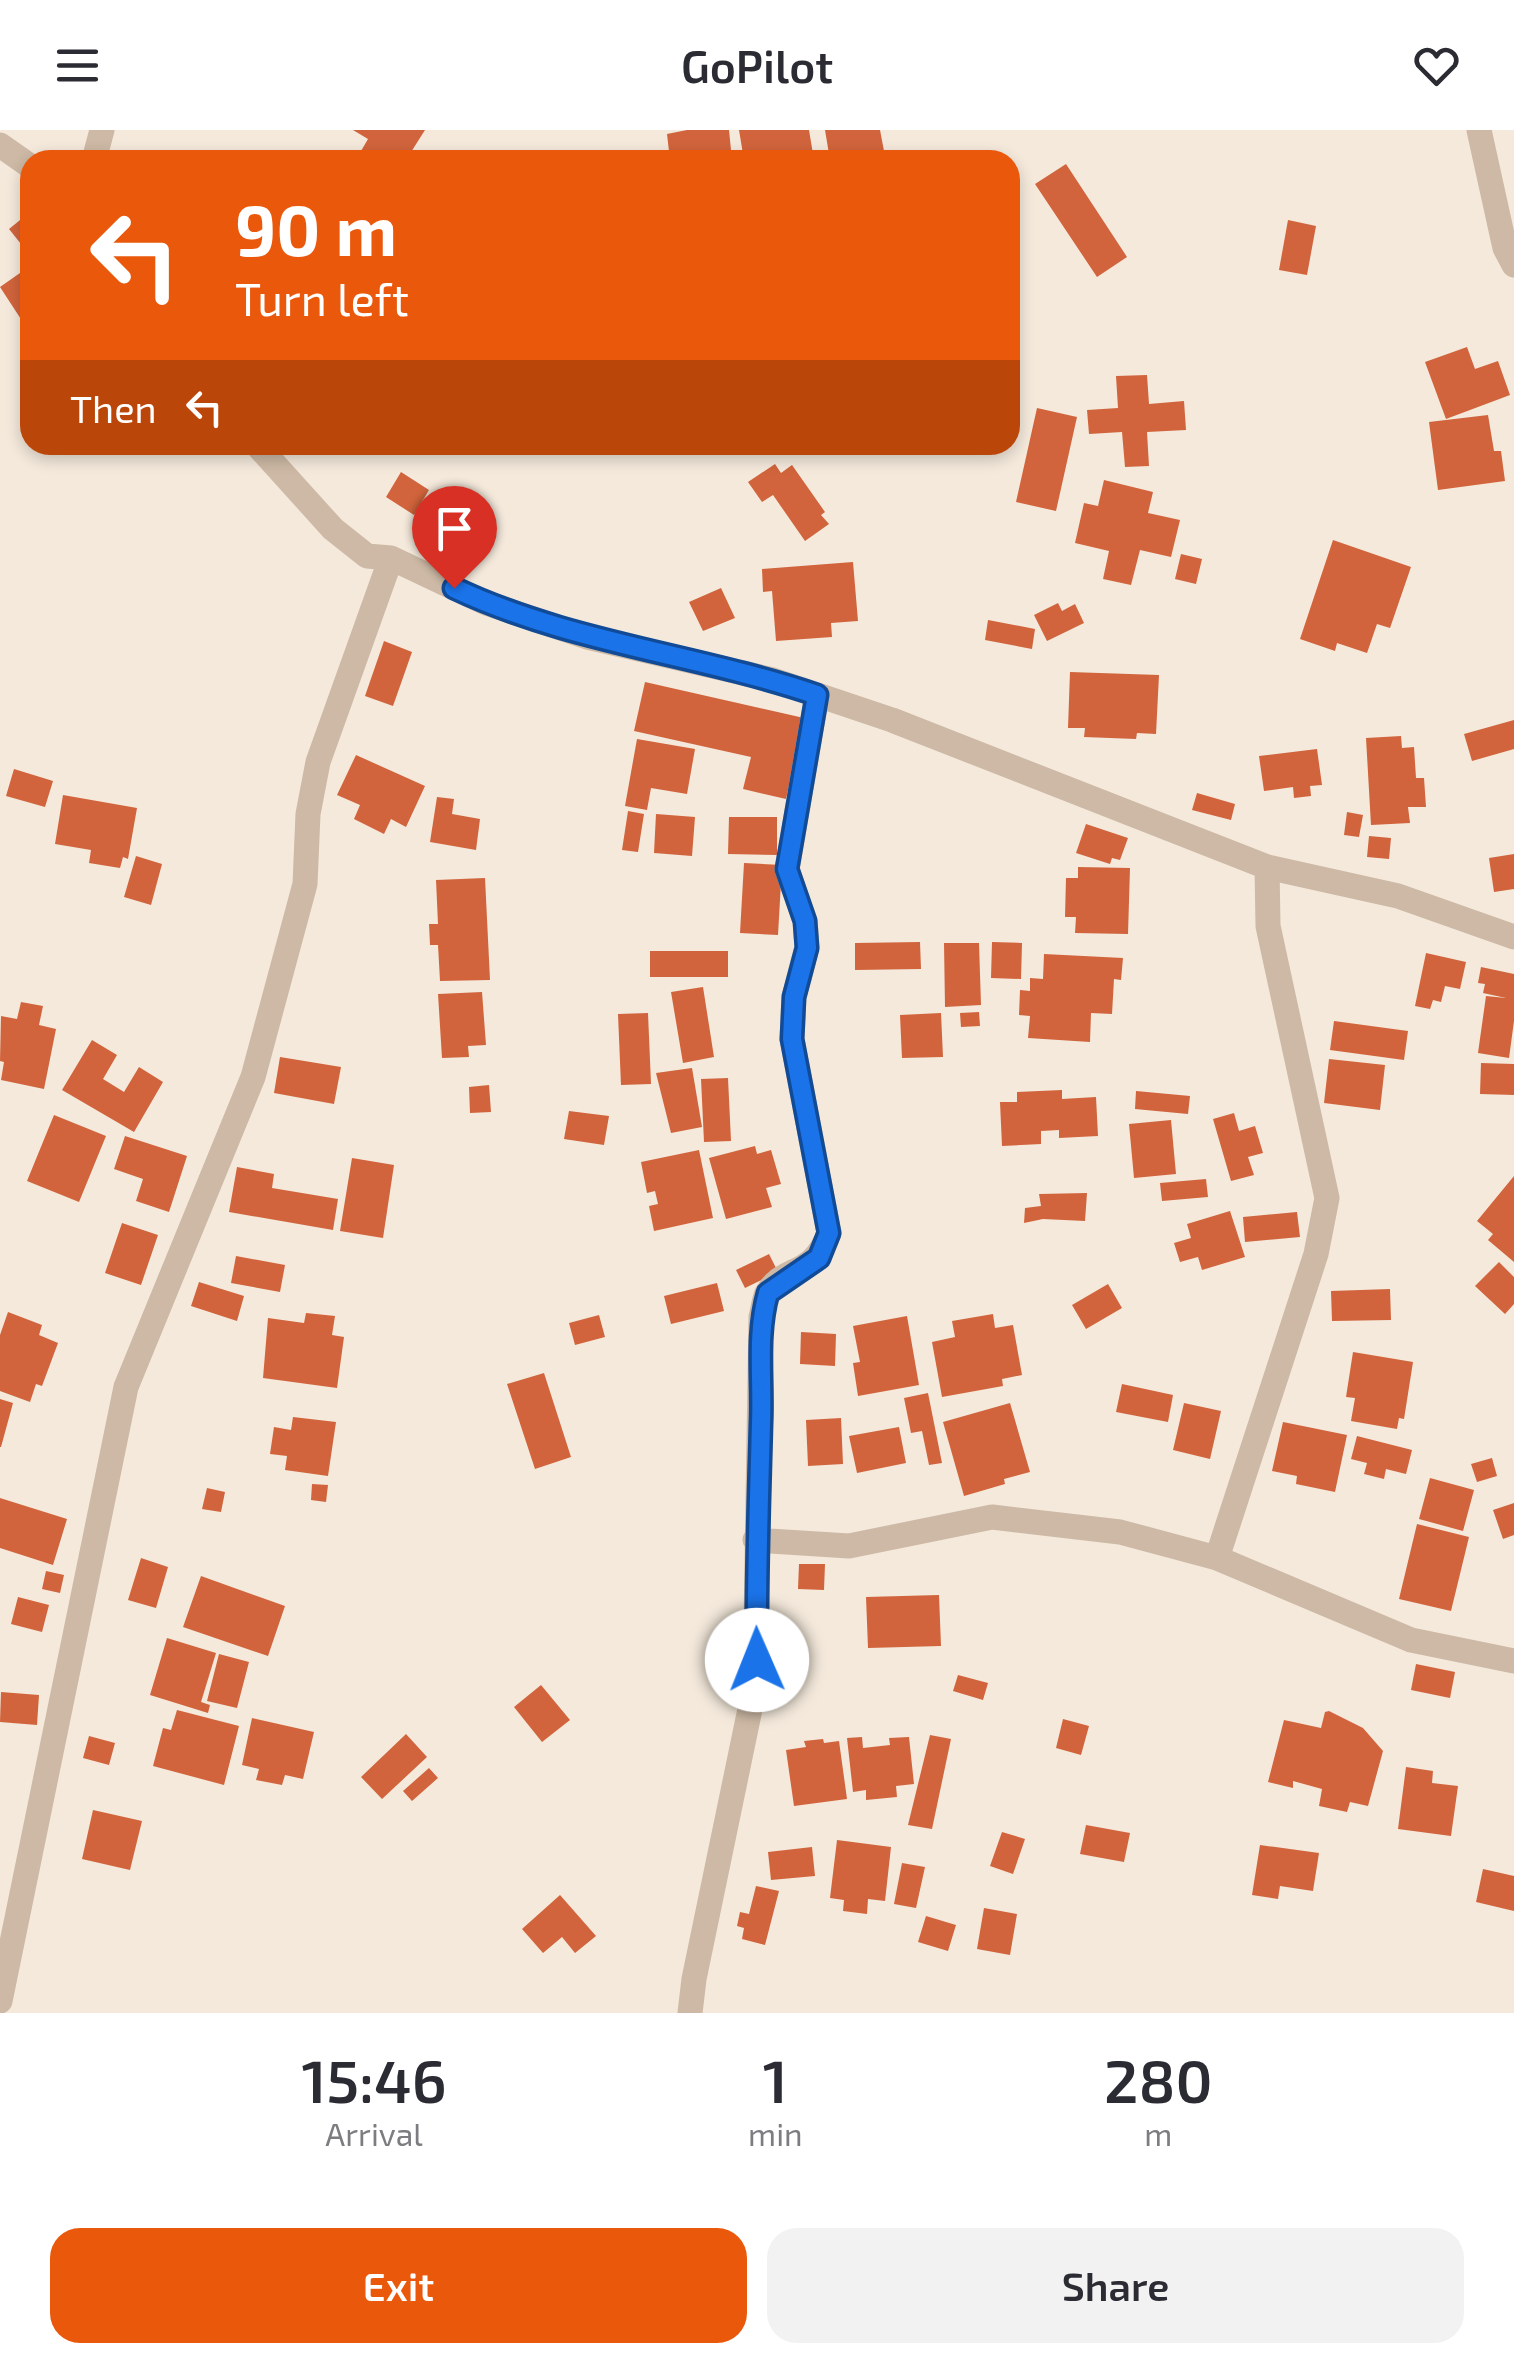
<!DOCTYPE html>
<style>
body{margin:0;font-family:"Exo 2",sans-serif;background:#f2f2f3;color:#2b2b33;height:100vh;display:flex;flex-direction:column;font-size:38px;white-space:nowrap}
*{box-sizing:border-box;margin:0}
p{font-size:32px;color:#7c7c81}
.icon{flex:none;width:55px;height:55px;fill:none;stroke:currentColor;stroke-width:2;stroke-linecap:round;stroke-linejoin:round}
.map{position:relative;height:1883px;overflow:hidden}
.side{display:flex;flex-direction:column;background:#fff;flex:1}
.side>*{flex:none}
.banner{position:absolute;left:20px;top:20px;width:1000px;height:305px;border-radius:30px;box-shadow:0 5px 15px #0003;background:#ea580c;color:#fff;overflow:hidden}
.pin{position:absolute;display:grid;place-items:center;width:85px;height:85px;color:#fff;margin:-102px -42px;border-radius:50% 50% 50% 0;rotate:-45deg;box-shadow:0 0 10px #0007}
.pin .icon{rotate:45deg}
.me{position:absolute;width:110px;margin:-55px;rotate:359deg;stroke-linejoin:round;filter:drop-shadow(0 0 8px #0008)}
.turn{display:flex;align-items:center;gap:35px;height:210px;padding:0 50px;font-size:45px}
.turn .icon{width:130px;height:130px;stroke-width:2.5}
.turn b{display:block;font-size:70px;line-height:85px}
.then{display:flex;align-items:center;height:95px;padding:0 50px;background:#0003;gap:20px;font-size:38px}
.eta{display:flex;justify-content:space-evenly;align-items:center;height:170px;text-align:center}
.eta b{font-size:60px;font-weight:600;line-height:70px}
.button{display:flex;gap:20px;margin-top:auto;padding:20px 50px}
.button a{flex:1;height:115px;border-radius:30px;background:#ea580c;color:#fff;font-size:40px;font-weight:600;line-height:115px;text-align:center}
.button a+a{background:#f2f2f3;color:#2b2b33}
header{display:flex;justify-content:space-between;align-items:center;height:130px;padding:0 50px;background:#fff;font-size:45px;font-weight:600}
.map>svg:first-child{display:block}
</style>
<header><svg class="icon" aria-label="menu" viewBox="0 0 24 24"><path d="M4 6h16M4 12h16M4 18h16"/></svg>GoPilot<svg class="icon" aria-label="heart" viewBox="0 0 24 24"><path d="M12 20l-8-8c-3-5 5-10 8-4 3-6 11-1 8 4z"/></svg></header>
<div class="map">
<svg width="1514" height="1883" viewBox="0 0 1514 1883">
<rect width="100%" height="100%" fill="#f4e9db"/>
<path fill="#d1643c" d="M353 0H425L406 30 389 24 385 30H376L361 21 368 9Z
M687 0H729L732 30H670L667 4Z
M739 0H809L814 30H744Z
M825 0H880L884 21 830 30Z
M1066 34 1127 127 1097 147 1035 54Z
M30 82V106L21 114 9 99Z
M1288 90 1316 96 1307 145 1279 140Z
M30 136V203L0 157Z
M1467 217 1475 239 1498 231 1510 265 1446 289 1425 232Z
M1147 245 1149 274 1184 271 1186 300 1147 302 1149 336 1125 337 1122 302 1089 304 1087 280 1118 278 1116 246Z
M1037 278 1077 287 1056 381 1016 372Z
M1488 285 1494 321H1501L1505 351 1438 360 1429 292Z
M775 334 781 343 792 335 825 382 821 385 829 394 805 411 773 365 762 372 748 352Z
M401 342 429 360 414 385 386 367Z
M1104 350 1153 362 1148 383 1180 390 1171 427 1140 420 1131 455 1103 449 1109 421 1075 413 1084 373 1098 376Z
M1333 410 1411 437 1390 498 1377 494 1367 523 1337 513 1335 521 1300 509Z
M1181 424 1202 429 1196 454 1175 449Z
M853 432 858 491 831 493 832 507 776 511 772 461 763 462 762 439Z
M721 458 735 488 703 501 689 472Z
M1058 473 1062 481 1075 474 1084 493 1047 511 1034 485Z
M988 490 1035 499 1032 519 985 510Z
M384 511 412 522 393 576 365 566Z
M1070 542 1159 545 1156 604 1137 603 1136 609 1084 607 1085 598H1068Z
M645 552 804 588 786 669 743 659 751 627 634 601Z
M1514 590V619L1472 631 1464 604Z
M1401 606 1402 618 1414 617 1416 648H1424L1426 677H1408L1410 693 1371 695 1366 608Z
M637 609 695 619 687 664 651 658 647 680 625 676Z
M1317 619 1322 655 1310 656 1311 666 1294 668 1293 657 1264 661 1259 626Z
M356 625 425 656 406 697 391 689 384 704 354 689 360 675 337 665Z
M14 639 53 651 45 677 6 666Z
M1197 663 1235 674 1231 690 1192 680Z
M63 665 137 678 128 729 123 727 120 738 89 733 91 720 55 714Z
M437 667 454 669 452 684 480 689 476 720 430 712Z
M628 681 644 684 638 722 622 720Z
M1347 682 1363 685 1359 707 1344 705Z
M656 684 695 687 692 726 654 723Z
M729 687H777V725L728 724Z
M1086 694 1128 708 1120 730 1112 728 1110 734 1076 723Z
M1369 706 1391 708 1389 729 1367 727Z
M1514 724V759L1494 762 1489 728Z
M136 726 162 734 151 775 124 767Z
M744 733 782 735 778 805 740 803Z
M1078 737 1130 738 1128 804 1075 803 1076 787H1065L1066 748H1078Z
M485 748 490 850 440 851 438 815H430L429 794H438L436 750Z
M920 812 921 839 855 840V813Z
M992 812 1022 813 1021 849 991 848Z
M944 813H979L981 875 945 877Z
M650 821H728V847H650Z
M1426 823 1466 832 1460 859 1445 856 1441 872 1433 870 1430 879 1415 876Z
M1044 824 1123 828 1121 850 1114 849 1112 884 1091 883 1090 912 1028 908 1030 886 1019 885 1020 860 1030 861V848L1043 849Z
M1481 837 1514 844V891L1509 928 1478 923 1486 866 1506 868 1483 863 1485 854 1478 853Z
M703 857 714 927 683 933 671 862Z
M482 862 486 915 468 916 469 927 442 928 438 864Z
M21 872 43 876 39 895 56 899 44 959 1 950 4 932 0 931 1 886 17 889Z
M979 882 980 896 961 897 960 883Z
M648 883 651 954 621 955 618 884Z
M941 883 943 927 902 928 900 885Z
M1334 891 1408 901 1404 930 1330 920Z
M92 910 117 925 103 949 124 962 139 937 163 952 134 1002 62 960Z
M280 927 341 937 334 974 274 963Z
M1329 929 1385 935 1380 980 1324 973Z
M1481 933 1514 934V965L1480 964Z
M692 938 702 997 671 1003 656 943Z
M728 948 731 1011 704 1012 701 949Z
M489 955 491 982 470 983 469 957Z
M1062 960V969L1096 967 1098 1006 1059 1008V1000L1041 1001V1014L1002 1016 1000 972H1017V962Z
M1136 961 1190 966 1188 984 1135 979Z
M569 981 609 986 604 1015 564 1009Z
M1234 983 1239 1001 1255 996 1263 1023 1248 1027 1254 1045 1231 1051 1213 989Z
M54 985 106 1006 79 1072 27 1051Z
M1171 990 1176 1044 1134 1048 1129 994Z
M125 1006 187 1026 169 1082 136 1071 143 1049 114 1039Z
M755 1016 757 1024 771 1020 781 1054 766 1058 772 1077 726 1089 709 1028Z
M699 1020 713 1088 654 1101 649 1076 658 1074 655 1061 647 1063 641 1032Z
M352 1028 394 1035 383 1108 340 1101Z
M237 1037 274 1044 272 1058 338 1069 333 1100 229 1082Z
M1514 1046V1132L1488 1110 1493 1104 1477 1091Z
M1206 1049 1208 1067 1162 1071 1160 1053Z
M1087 1063 1085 1091 1043 1089 1024 1093 1025 1078 1041 1076 1039 1064Z
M1230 1081 1245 1127 1202 1140 1198 1127 1180 1132 1174 1113 1191 1108 1187 1094Z
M1297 1082 1300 1107 1245 1112 1243 1087Z
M122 1093 158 1105 141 1155 105 1143Z
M769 1124 778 1142 745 1158 736 1140Z
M236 1126 285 1135 280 1162 231 1153Z
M1499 1132 1514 1147V1174L1505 1184 1475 1156Z
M199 1152 244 1166 237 1191 191 1176Z
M717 1153 724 1181 671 1194 664 1166Z
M1108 1154 1122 1178 1086 1199 1072 1175Z
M1390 1159 1391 1190 1332 1191 1331 1161Z
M8 1182 42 1195 39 1205 58 1213 42 1256 36 1254 30 1272 0 1261V1205Z
M306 1183 335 1186 332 1205 344 1207 337 1258 263 1248 268 1188 304 1193Z
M993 1184 995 1198 1013 1195 1022 1245 1002 1249 1003 1256 942 1267 932 1212 955 1207 952 1191Z
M599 1185 605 1207 575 1215 569 1193Z
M907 1186 919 1255 858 1266 853 1233 860 1232 853 1196Z
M801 1202 836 1204 835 1236 800 1234Z
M1353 1222 1413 1232 1404 1289 1399 1288 1397 1299 1351 1291 1355 1268 1346 1267Z
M544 1243 571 1327 535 1339 507 1254Z
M1122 1254 1173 1265 1168 1292 1116 1282Z
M928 1263 942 1333 929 1335 922 1301 911 1303 904 1268Z
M0 1269 13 1273 1 1317H0Z
M1010 1273 1030 1342 1004 1349 1005 1354 964 1366 943 1292Z
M1184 1273 1221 1281 1210 1329 1173 1320Z
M293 1287 336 1292 328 1346 285 1340 287 1326 270 1324 274 1297 291 1300Z
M841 1288 843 1334 808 1336 806 1290Z
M1283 1292 1347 1305 1335 1362 1296 1354 1297 1346 1272 1341Z
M899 1297 906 1333 857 1343 849 1306Z
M1357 1306 1412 1320 1406 1344 1386 1339 1384 1349 1364 1344 1367 1333 1351 1329Z
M1492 1328 1497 1346 1477 1352 1471 1334Z
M1430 1348 1474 1360 1463 1401 1419 1389Z
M312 1354 328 1355 326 1372 311 1370Z
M207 1358 225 1362 221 1382 202 1379Z
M0 1368 67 1389 53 1435 0 1418Z
M1514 1373V1405L1503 1409 1493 1380Z
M1417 1394 1469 1407 1451 1481 1399 1469Z
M141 1428 168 1437 156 1478 128 1470Z
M799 1434H825L824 1460 798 1459Z
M46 1441 64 1445 60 1463 42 1459Z
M201 1446 285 1476 268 1526 183 1497Z
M939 1465 941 1516 868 1518 866 1467Z
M18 1467 49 1475 42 1502 11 1494Z
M167 1508 216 1523 201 1572 210 1575 208 1583 150 1565Z
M219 1524 249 1532 237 1578 207 1571Z
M1416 1534 1455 1542 1450 1568 1411 1560Z
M958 1545 988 1553 983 1570 953 1561Z
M541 1555 570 1590 542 1612 514 1577Z
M1 1562 39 1565 37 1595 0 1592Z
M177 1580 239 1596 224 1655 153 1636 163 1598 171 1600Z
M1329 1581 1363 1598 1383 1621 1368 1676 1350 1672 1347 1682 1319 1676 1322 1659 1293 1651V1658L1268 1652 1284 1590 1321 1598 1325 1582Z
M252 1588 314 1602 303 1649 285 1645 282 1655 256 1650 259 1639 242 1635Z
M1063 1589 1089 1596 1081 1625 1056 1618Z
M406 1604 427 1627 382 1669 361 1647Z
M930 1605 951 1609 932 1699 908 1695Z
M89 1606 115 1613 109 1635 83 1628Z
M862 1607 863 1618 890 1615 889 1608 909 1607 914 1654 896 1656 897 1667 866 1670V1660L853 1662 847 1608Z
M823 1609 824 1613 839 1611 847 1669 794 1676 786 1620 806 1617 804 1611Z
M1406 1637 1433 1641 1432 1653 1458 1656 1451 1706 1398 1699Z
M429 1638 438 1648 412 1671 403 1661Z
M93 1680 142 1691 130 1740 82 1729Z
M1086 1695 1130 1703 1124 1732 1080 1724Z
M1002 1702 1025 1709 1013 1744 990 1736Z
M837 1710 891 1717 885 1771 868 1769 867 1784 843 1781 844 1770 830 1768Z
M1260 1715 1319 1723 1313 1761 1280 1756 1278 1769 1252 1765Z
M812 1717 815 1746 771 1750 768 1722Z
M902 1733 925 1737 916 1778 894 1774Z
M1483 1739 1514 1746V1781L1476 1772Z
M756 1756 779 1761 765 1815 742 1809 744 1798 737 1796 740 1782 749 1784Z
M560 1765 596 1806 575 1823 562 1807 543 1823 522 1799Z
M984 1778 1017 1784 1010 1825 977 1819Z
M926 1786 956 1795 948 1821 918 1812Z"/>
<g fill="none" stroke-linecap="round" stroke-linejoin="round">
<path stroke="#cdb9a5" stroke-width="25" d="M1479 0 1505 118 1514 135
M0 15 30 36
M94 30 102 0
M257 315 333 399 367 426 391 428 486 473 587 507 773 550 892 590 1267 737 1398 766 1514 807
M755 1410 849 1416 992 1387 1120 1402 1217 1428 1411 1510 1514 1531
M1217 1428 1316 1124 1327 1068 1268 796 1267 737
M0 1871 126 1257 253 947 305 754 308 684 318 632 391 428
M690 1883 694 1849 755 1555 761 1187C763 1180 764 1169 767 1163 785 1134 812 1149 829 1103L792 909 794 867 807 817 805 791 787 739 817 565"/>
</g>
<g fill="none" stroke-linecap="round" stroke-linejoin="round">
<g stroke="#114b97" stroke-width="25">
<path id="route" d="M454 458C570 513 697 524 817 565L787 739 805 791 807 818 794 867 792 909 829 1103 819 1128 768 1163C756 1206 763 1249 761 1293 759 1372 756 1450 757 1530"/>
</g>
<use href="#route" stroke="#1a73e8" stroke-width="18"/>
</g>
</svg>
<div class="pin" style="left:454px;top:458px;background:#d93025"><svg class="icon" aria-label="arrive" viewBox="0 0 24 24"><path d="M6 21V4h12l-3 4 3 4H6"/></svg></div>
<svg class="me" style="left:757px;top:1530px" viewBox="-20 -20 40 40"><circle r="19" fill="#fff"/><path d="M0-13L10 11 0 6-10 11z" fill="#1a73e8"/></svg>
<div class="banner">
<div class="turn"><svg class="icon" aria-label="left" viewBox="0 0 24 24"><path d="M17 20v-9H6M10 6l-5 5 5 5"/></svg><div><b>90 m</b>Turn left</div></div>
<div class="then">Then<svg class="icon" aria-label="left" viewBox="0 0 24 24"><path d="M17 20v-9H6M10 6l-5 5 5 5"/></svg></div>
</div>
</div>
<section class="side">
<div class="eta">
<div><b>15:46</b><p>Arrival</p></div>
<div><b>1</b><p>min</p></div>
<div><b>280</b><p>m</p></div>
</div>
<div class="button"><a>Exit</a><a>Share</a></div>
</section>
